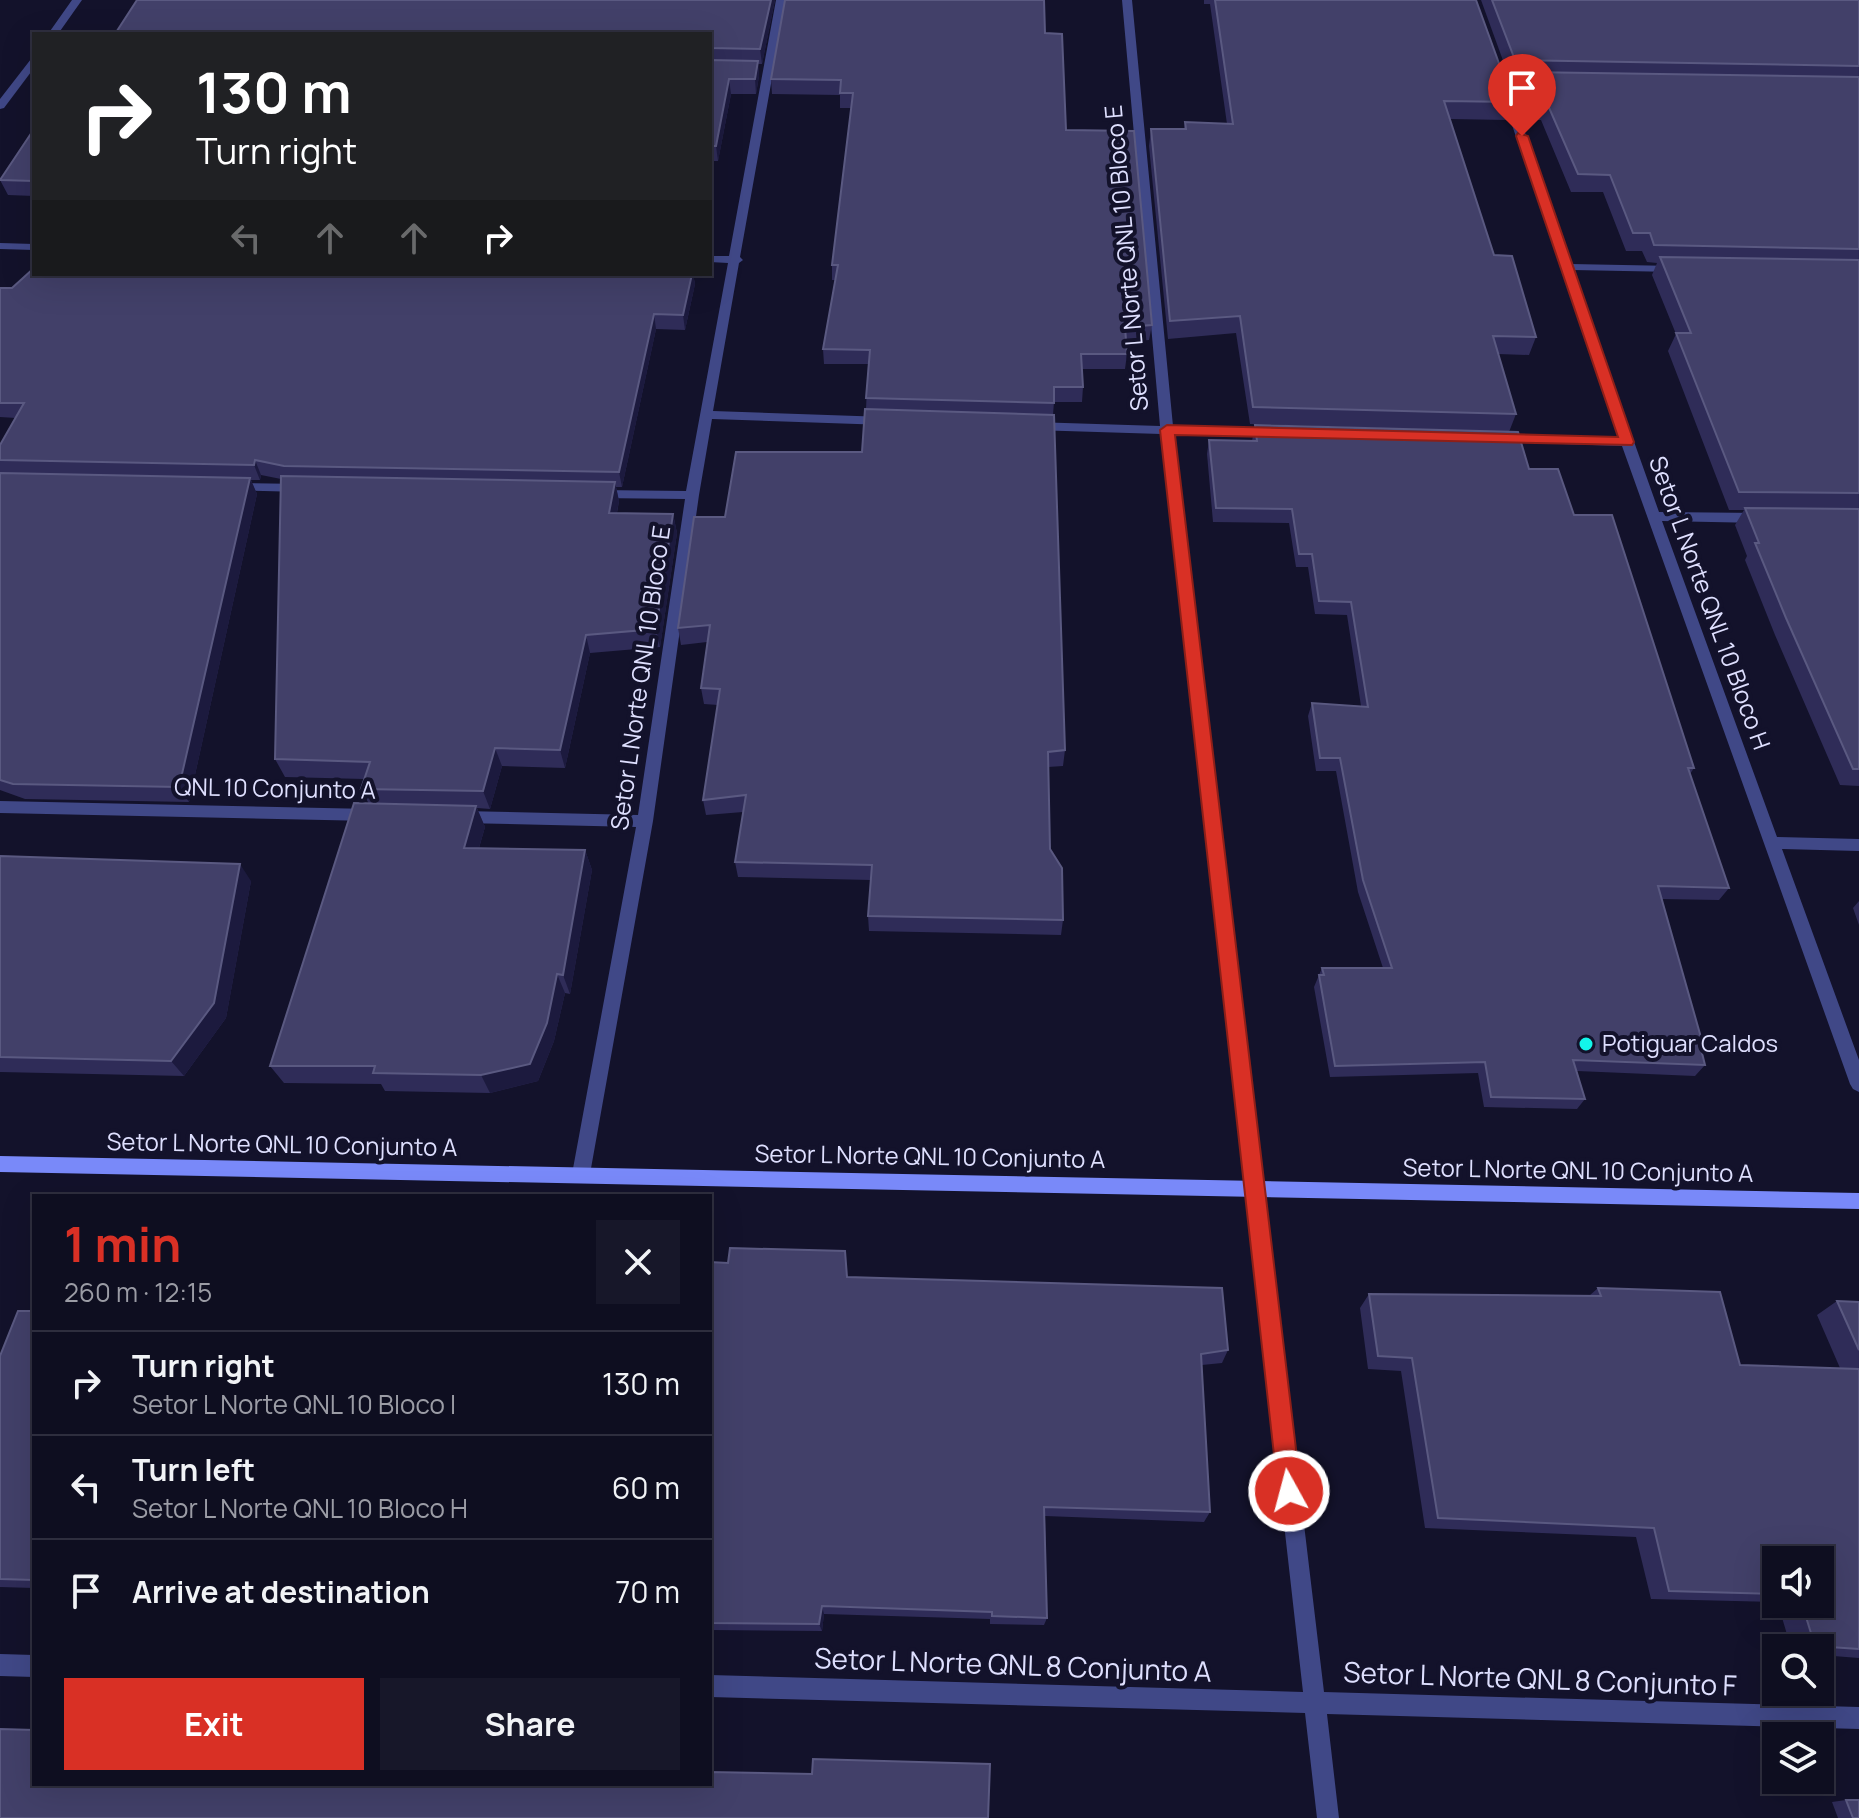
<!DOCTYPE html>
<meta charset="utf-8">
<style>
body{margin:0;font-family:Manrope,sans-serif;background:#171729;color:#f1f3f6;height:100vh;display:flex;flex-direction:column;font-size:30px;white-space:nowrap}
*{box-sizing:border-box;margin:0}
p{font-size:26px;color:#9b9ca5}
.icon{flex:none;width:44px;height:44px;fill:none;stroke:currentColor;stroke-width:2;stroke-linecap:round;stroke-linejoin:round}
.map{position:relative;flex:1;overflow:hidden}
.drawer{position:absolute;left:32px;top:1194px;width:680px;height:592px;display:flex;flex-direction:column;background:#0e0e20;border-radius:0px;box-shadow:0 8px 32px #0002,0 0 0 2px #2e2e3e}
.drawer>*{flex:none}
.hud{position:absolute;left:32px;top:32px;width:680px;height:244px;border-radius:0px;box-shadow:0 8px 32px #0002,0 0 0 2px #2e2e3e;background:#202124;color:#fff;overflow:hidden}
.fabs{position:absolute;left:1762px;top:1546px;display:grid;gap:16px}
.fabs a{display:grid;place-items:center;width:72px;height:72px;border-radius:0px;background:#0e0e20;box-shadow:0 8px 32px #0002,0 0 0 2px #2e2e3e;font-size:40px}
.pin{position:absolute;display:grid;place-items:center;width:68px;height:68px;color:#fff;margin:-82px -34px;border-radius:50% 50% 50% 0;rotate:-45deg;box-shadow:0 0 8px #0007}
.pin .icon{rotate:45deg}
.me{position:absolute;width:88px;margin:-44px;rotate:353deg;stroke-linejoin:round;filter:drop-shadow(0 0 6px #0008)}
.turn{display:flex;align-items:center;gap:28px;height:168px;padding:0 32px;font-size:36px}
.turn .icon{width:104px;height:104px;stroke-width:2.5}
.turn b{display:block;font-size:56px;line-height:68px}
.lanes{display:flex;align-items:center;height:76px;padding:0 32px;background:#0003;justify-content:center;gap:40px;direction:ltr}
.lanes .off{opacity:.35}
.round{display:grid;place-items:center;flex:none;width:84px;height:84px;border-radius:0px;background:#171729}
.overview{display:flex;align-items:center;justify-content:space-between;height:136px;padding:0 32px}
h1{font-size:48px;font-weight:700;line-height:60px;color:#d93025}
.button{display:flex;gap:16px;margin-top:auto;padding:16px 32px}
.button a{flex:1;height:92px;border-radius:0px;background:#d93025;color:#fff;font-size:32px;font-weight:700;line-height:92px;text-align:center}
.button a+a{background:#171729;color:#f1f3f6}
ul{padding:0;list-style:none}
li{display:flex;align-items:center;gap:24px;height:104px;padding:0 32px;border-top:2px solid #2e2e3e}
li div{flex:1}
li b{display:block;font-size:30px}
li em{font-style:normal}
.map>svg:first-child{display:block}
</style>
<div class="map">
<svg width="1859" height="1818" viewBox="0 0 1859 1818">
<rect width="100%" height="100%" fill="#13122b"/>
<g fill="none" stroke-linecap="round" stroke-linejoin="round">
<path fill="#404887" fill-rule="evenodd" d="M72 0H82L58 34H48Z
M776 0H786L740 257 743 260 739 263 713 411 886 417 892 421 886 425 712 419 699 495 653 821 590 1174 587 1180 581 1182 575 1180 572 1174 636 827 462 823 454 817 462 811 638 815 685 499 597 498 590 494 597 490 686 491 728 263 710 262V256H729Z
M1122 0H1132L1173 426 1274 429 1280 433 1274 437 1174 434 1324 1692 1859 1707V1729L1327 1714 1339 1818H1317L1305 1713 710 1697V1675L1303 1692 1161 434 1033 430 1027 426 1033 422 1160 426Z
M34 58V68L4 108 0 109V99L31 59Z
M1504 84 1509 87 1571 264 1675 266 1681 269 1675 272 1573 270 1659 512 1761 513 1768 518 1761 523 1662 521 1777 837 1859 839V851L1782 849 1859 1060V1092L1853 1089 1850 1084 1622 446 1501 442 1495 438 1501 434 1619 438 1499 87Z
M0 243 34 244V250L0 249Z
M234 483 302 484 308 488 302 492 229 490 228 487Z
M0 801 371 809 379 815 371 821 0 813Z
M0 1654 34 1655V1677L0 1676Z"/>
<path fill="#7989f9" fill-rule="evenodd" d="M0 1156 1859 1193V1209L0 1172Z"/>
</g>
<path fill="#2f2c58" d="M137 0H775L762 64H758L759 76 756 94H731L718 161H710V34Z
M1204 0H1476L1513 102 1507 120 1450 119 1494 255 1536 337 1529 355 1498 354 1516 414 1509 432 1250 424 1236 333 1168 339 1149 146 1151 129H1184L1185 122 1227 124 1210 4H1204Z
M1481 0H1859V786L1840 785 1775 635 1745 560 1747 556 1735 525 1744 510H1729L1668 351 1676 334 1652 275 1657 263 1647 262 1642 251H1626L1603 192H1571L1541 120H1524L1513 89 1517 77H1509Z
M1045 33 1066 130 1152 325 1149 340 1126 342 1127 354 1125 369H1082L1083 387 1082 402H1054L1053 415 1065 750 1063 766 1048 767 1050 849 1063 920 1061 935 869 931 868 916 871 880 738 877 735 862 743 812 706 815 703 800 718 705 704 704 701 688 707 642 681 645 678 628 725 517 862 452 866 409 868 364H824L823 349 835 280H832V265L852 108H840V95L772 94 771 79Z
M34 129V196L8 195 0 180Z
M34 274H693L695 284 685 330 656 329 622 487H616L619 501 617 513 673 514 677 533 660 647 590 653 565 768 502 766 490 809 477 808 485 827 479 848 585 850 592 870 570 994 565 993 554 1041 538 1081 490 1093 385 1091 381 1084 284 1083 270 1066 369 804 361 789 364 779 285 777 275 759 281 479 261 475 260 480H251L257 494 189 802 25 799 0 790V445L16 418 0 417V288H12Z
M1255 425 1529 469 1574 515 1694 768 1690 774 1729 888 1719 900 1661 899 1702 1041 1699 1044 1705 1065 1695 1076 1577 1071 1585 1099 1577 1109 1484 1107 1478 1073 1330 1077 1314 987 1322 968H1383L1358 892 1336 771H1316L1308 716 1312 703 1361 706 1347 615 1315 614 1308 567H1296L1289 523 1213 522 1207 454 1209 440 1252 441Z
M0 856 251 881 226 1018 184 1076 0 1072Z
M1859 901V925L1853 908Z
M710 1262 848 1277 1228 1350 1222 1363 1202 1365 1210 1512 1204 1522 1045 1516 1047 1618 1044 1625 990 1624V1619L824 1614 822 1631 710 1630Z
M1598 1288 1740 1365 1840 1368 1817 1315 1837 1301 1859 1302V1658L1820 1655V1648H1791L1778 1604H1820L1776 1560V1602L1651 1599 1636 1537 1425 1528 1401 1371 1368 1369 1360 1308 1369 1294 1589 1296Z
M34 1311V1588L0 1587V1356Z
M1846 1800 1859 1818H1838L1832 1802Z"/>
<path fill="#1c1a3e" d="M771 0H775L762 64 760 49Z
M758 61 759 76 756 94 755 79Z
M729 79 731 94 718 161 716 146Z
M692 274H693L695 284 685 330 683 315Z
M654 314 656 329 622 487 619 472Z
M255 460 261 475 260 480 254 465Z
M250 478 257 494 189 802 179 787Z
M615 482 619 501 613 532 609 513Z
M673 514 677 533 660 647 656 629Z
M586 635 590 653 565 768 560 750Z
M495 748 502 766 490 809 483 791Z
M476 806 485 827 473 868 464 848Z
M585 850 592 870 570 994 563 975Z
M240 864 251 881 226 1018 184 1076 171 1061Z
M557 974 565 993 554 1041 538 1081 490 1093 481 1075Z
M822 1606 824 1614 822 1631 819 1624Z"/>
<path fill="#424069" stroke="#5a5981" stroke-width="2" d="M137 0H771L760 49 710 48V34H115Z
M785 0H1044L1045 33 1062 34 1066 130 1134 131 1152 325 1125 327 1127 354H1081L1083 387H1054V403L866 398 870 350 823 349 838 265H832L853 93H840L841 80 771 79Z
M1215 0H1476L1513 102 1444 101 1494 255 1512 256 1536 337 1493 336 1516 414 1253 407 1240 316 1170 321 1151 129H1186L1185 122 1233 124Z
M1492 0H1859V66L1515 60Z
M710 60 758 61 755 79H729L716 146H710Z
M1519 72 1859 77V249L1654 245 1650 233H1633L1610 175 1578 174 1547 103 1530 102Z
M34 129V181L0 180Z
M1660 257 1859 260V493L1739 492 1676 333H1691Z
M34 268V274H692L683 315 654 314 619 472 284 466 255 460 254 465 0 460V445L24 403H0V288H12Z
M865 409 1054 415 1065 750 1048 752 1050 849 1062 868 1063 920 868 916 872 865 735 862 746 795 703 800 720 689 701 688 710 625 678 628 694 517H725L736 452H862Z
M1255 425 1518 432 1529 469H1558L1574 515H1612L1694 768H1688L1729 888 1658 886 1702 1041H1699L1705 1065 1573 1060 1585 1099 1491 1097 1485 1062 1335 1066 1319 975H1324L1322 968H1392L1363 880 1340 758H1320L1312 703 1368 707 1351 602 1319 601 1312 554H1299L1292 509 1216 508 1209 440 1257 441Z
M0 473 250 478 179 787 13 784 0 780Z
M281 476 615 482 609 513 673 514 656 629 586 635 560 750 495 748 483 791 361 789 370 762 275 759Z
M1745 508 1859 509V769H1853L1786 618 1755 543H1759Z
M354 803 476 806 464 848 585 850 563 975 557 974 547 1023 530 1064 481 1075 373 1073 375 1066H270Z
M0 856 240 864 214 1003 171 1061 0 1057Z
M730 1248 845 1251 847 1277 1222 1288 1228 1350 1201 1354 1210 1512 1044 1507 1047 1618 992 1616V1612L822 1606 819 1624 710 1623V1262L728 1263Z
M1598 1288 1720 1292 1740 1365 1859 1369V1649L1815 1646 1802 1604H1820V1560H1776V1594L1669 1591 1654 1528 1438 1518 1412 1358 1378 1356 1369 1294 1601 1296Z
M1837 1301 1859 1302V1350Z
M18 1311H34V1580L0 1579V1356Z
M0 1729 34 1730V1784H710V1772L812 1774 813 1759 990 1764 988 1818H0Z
M1846 1800H1859V1818H1853Z"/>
<path fill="#d93025" stroke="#8d1f18" stroke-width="2" d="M1518 133 1528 136 1634 442 1632 445 1175 435 1301 1491 1297 1499 1289 1502 1281 1499 1278 1491 1160 430 1167 425 1618 437 1516 136Z"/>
<circle fill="#13f5ea" stroke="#13122b" stroke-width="3" cx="1586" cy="1044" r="8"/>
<g text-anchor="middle" stroke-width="8" stroke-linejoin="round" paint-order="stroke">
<g font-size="24" fill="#dedffe" stroke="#13122b">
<text transform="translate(1127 258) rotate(-95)" y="8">Setor L Norte QNL 10 Bloco E</text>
<text transform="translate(1709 603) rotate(70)" y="8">Setor L Norte QNL 10 Bloco H</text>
<text transform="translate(641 678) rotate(-82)" y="8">Setor L Norte QNL 10 Bloco E</text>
<text transform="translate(275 789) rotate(1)" y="8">QNL 10 Conjunto A</text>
<text transform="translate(282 1145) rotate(1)" y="8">Setor L Norte QNL 10 Conjunto A</text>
<text transform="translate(930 1157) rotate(1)" y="8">Setor L Norte QNL 10 Conjunto A</text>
<text transform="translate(1578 1171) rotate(1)" y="8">Setor L Norte QNL 10 Conjunto A</text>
</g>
<g font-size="24" fill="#dedffe" stroke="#13122b" text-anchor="start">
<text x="1602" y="1052">Potiguar Caldos</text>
</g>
<g font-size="28" fill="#dedffe" stroke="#13122b">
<text transform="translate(1013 1665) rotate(2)" y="10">Setor L Norte QNL 8 Conjunto A</text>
<text transform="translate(1540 1679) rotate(2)" y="10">Setor L Norte QNL 8 Conjunto F</text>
</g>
</g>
</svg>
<div class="fabs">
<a><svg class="icon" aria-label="sound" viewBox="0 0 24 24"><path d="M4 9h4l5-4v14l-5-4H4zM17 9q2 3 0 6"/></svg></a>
<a><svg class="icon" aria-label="search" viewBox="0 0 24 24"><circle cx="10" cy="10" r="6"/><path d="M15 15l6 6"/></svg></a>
<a><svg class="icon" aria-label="layers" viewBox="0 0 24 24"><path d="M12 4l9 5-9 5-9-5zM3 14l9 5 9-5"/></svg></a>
</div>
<div class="pin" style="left:1522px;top:136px;background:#d93025"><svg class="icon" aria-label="arrive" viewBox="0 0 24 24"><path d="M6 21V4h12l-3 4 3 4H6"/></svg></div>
<svg class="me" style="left:1289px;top:1491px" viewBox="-20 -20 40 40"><circle r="17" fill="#d93025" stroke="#fff" stroke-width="3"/><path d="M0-11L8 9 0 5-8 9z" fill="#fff"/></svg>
<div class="hud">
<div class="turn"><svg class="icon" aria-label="right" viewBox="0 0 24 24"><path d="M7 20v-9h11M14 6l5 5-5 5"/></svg><div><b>130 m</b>Turn right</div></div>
<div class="lanes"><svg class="icon off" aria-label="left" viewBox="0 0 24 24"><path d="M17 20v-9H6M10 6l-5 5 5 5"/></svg><svg class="icon off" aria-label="ahead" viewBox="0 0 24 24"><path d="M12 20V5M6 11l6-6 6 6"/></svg><svg class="icon off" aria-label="ahead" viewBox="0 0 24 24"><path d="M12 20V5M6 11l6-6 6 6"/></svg><svg class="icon" aria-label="right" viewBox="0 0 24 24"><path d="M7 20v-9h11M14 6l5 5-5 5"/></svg></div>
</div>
<section class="drawer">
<div class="overview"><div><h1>1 min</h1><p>260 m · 12:15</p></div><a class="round"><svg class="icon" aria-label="close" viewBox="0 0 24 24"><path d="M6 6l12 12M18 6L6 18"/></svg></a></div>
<ul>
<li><svg class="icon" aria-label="right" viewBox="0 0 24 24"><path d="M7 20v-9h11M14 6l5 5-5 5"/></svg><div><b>Turn right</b><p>Setor L Norte QNL 10 Bloco I</p></div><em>130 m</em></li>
<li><svg class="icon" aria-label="left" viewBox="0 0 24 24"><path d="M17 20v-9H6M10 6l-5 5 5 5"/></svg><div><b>Turn left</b><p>Setor L Norte QNL 10 Bloco H</p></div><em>60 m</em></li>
<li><svg class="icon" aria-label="arrive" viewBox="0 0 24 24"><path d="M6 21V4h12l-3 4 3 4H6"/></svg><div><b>Arrive at destination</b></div><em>70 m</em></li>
</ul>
<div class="button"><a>Exit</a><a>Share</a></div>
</section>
</div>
